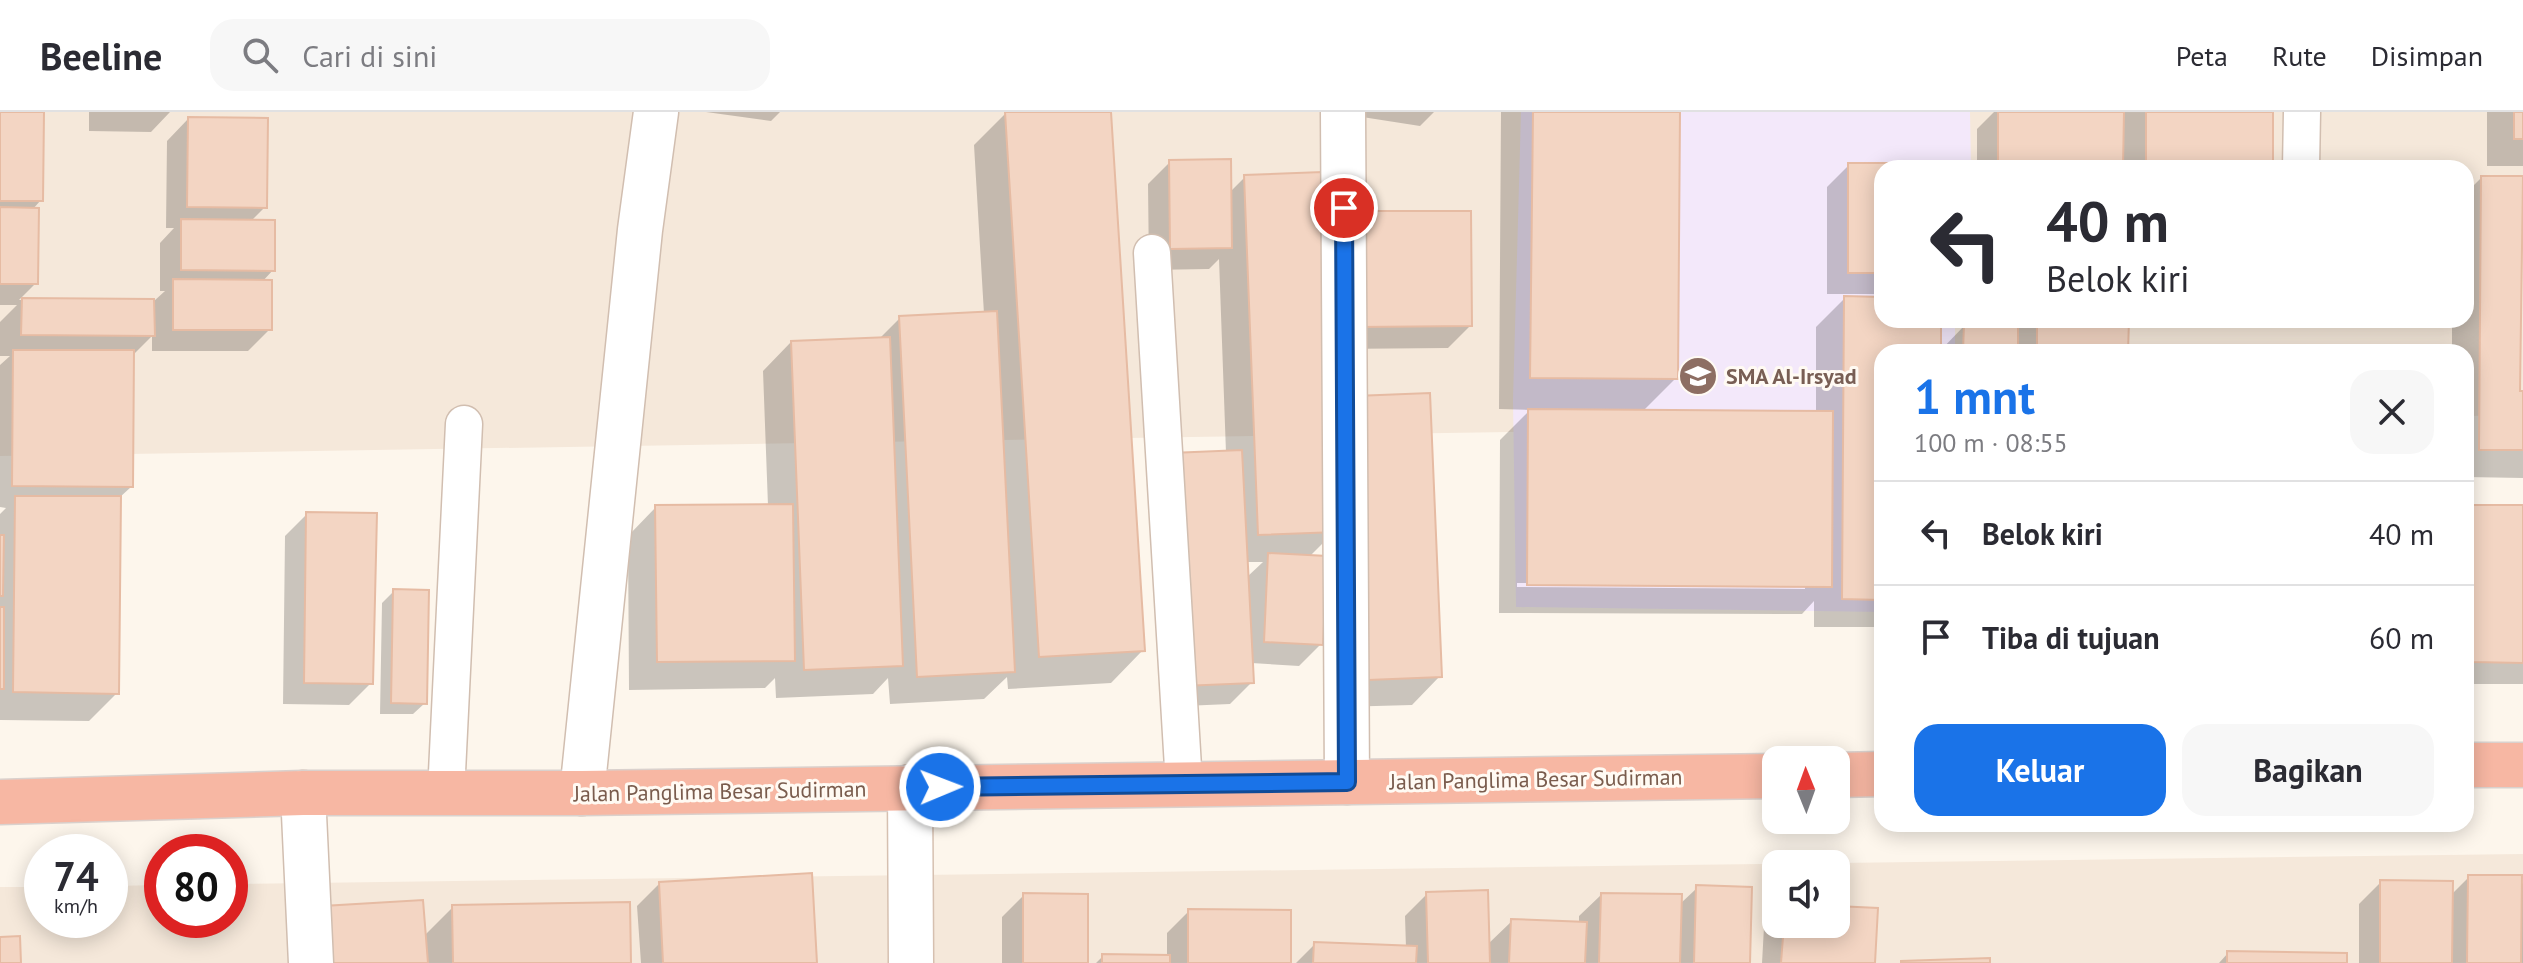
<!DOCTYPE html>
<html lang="id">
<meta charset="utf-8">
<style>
body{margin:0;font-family:"PT Sans",sans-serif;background:#f7f7f7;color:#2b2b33;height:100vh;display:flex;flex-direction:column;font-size:30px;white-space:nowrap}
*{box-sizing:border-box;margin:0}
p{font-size:26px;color:#7c7c81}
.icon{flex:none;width:44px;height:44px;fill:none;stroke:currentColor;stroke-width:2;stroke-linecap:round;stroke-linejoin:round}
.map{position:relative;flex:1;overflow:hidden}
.drawer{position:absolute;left:1874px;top:232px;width:600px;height:488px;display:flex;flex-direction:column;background:#fff;border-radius:24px;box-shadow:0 4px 20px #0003}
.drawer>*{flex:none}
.banner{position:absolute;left:1874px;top:48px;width:600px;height:168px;border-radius:24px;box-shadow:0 4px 20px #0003;background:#fff;color:#2b2b33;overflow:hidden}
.needle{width:52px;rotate:359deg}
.buttons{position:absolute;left:1762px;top:634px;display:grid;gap:16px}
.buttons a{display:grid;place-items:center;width:88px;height:88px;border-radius:16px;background:#fff;box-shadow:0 4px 20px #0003;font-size:40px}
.speed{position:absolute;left:24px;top:722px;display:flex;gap:16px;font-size:40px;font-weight:700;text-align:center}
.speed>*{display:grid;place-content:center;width:104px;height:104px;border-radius:50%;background:#fff;box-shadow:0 4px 20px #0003;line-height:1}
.speed small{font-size:20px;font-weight:400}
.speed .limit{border:12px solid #d22;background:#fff;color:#111}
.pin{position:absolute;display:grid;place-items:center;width:68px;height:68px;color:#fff;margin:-34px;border:4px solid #fff;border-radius:50%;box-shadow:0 2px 8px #0007}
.me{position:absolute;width:88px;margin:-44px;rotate:89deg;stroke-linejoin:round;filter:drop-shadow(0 0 6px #0008)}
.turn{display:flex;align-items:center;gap:28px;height:168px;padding:0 40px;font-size:36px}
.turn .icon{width:104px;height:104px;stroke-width:2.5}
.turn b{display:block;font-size:56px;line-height:68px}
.round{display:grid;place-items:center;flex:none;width:84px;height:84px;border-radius:24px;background:#f7f7f7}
.headline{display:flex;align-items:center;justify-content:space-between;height:136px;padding:0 40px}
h1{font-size:48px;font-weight:700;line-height:60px;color:#1a73e8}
.button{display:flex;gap:16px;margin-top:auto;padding:16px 40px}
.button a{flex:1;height:92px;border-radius:24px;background:#1a73e8;color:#fff;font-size:32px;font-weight:700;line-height:92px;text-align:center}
.button a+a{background:#f7f7f7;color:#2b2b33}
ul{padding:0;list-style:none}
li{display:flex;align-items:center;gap:24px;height:104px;padding:0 40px;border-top:2px solid #e1e1e2}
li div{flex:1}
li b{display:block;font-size:30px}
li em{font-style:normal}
header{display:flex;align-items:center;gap:48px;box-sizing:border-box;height:112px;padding:0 40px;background:#fff;border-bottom:2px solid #e1e1e2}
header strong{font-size:38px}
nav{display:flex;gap:44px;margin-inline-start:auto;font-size:28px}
.search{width:560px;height:72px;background:#f7f7f7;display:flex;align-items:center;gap:20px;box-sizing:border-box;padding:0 28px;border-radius:24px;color:#7c7c81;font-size:30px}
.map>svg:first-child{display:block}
</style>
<header>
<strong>Beeline</strong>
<div class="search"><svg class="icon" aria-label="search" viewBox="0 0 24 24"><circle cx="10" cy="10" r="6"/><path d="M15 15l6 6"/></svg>Cari di sini</div>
<nav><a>Peta</a><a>Rute</a><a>Disimpan</a></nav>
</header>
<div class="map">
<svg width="2523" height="851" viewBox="0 0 2523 851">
<rect width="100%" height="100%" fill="#fdf6ec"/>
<path fill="#f5e8da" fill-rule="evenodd" d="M0 0H2523V303L2466 304V240H1882V314L0 344ZM1882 56H2466V208H1882Z
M2523 742V851H0V775H42V808H110V774L162 773V808H230V772ZM1776 752H1836V812H1776Z"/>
<path fill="#f3e8fa" d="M1521 0H1970L1971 56H1882V208H1955V240H1882V500L1516 495 1513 288Z"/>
<path fill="#0003" fill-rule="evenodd" d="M0 0H42L41 88 32 98 36 171 19 188 154 189 165 179H160V131L174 116H166L167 29 188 7 265 95 251 109 273 158 262 170 270 217 248 239H152V224L132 244 131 375 119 386 117 581 89 609 0 608V402L6 396 0 395V253L10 244H0V210L17 193H0Z
M89 0H170L151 20 89 19Z
M706 0H780L771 9Z
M1110 0 1143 538 1111 571 1008 577 1007 565 984 587 890 592 888 566 873 582 776 586 775 566 765 576 629 578 628 424 656 395 768 394 763 259 791 230 879 227 900 206 984 202 974 33 1006 1Z
M1330 0H1434L1420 14Z
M1501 0H1678L1676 266 1642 300 1816 301V215L1845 186 1882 187V208H1939V240L1964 214 2010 215V208H2127L2126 240H1882V515H1814V489L1802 502 1499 501 1500 328 1530 298 1499 297ZM1517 471 1805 472V477L1517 475Z
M1994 0H2271V56H1977V17Z
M2487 0H2523V54H2487Z
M1170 50 1230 80 1245 65 1440 564 1412 593 1340 595 1332 422 1309 445 1321 532 1299 554 1251 551 1252 570 1230 592 1161 595 1150 365 1226 341 1219 147 1209 157 1149 158 1148 72ZM1246 450H1263L1247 465Z
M1849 53 1948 56H1882V182H1827V75Z
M2481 66H2523L2518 281H2523V366L2466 365V240H2452V208H2466V81Z
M1334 123 1470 214 1448 236 1336 237Z
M2474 395H2523V572H2466V403Z
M307 402 371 571 349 593 283 592 285 424Z
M394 479 425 591 413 602H380L382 491Z
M2469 765 2520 774 2523 771V851H2359V792L2381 770 2451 783Z
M659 772 815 851H641L637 794Z
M1697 776 1748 851H1296L1315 832 1406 836 1405 804 1427 782 1487 833 1512 809 1579 811V804L1601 783 1680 792Z
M1024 783 1086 851H1002V805Z
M453 795 629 851H304L424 824Z
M1836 796 1873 851H1762L1764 815 1776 803V812H1836Z
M1189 799 1289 851H1096L1103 844 1167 845V821Z
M2228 841 2345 851H2219Z"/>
<path fill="#f3d5c3" stroke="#e6bba3" stroke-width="2" d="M0 0H44L43 89H0Z
M1005 0H1111L1145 539 1039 545Z
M1533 0H1680L1678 267 1530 266Z
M1998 0H2124L2123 56H1998Z
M2146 0H2273V56H2146Z
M2514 0H2523V27H2514Z
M188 5 268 6 267 96 187 95Z
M1231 47 1232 136 1170 137 1169 48Z
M1848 51H1950V56H1882V161H1848Z
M1322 60 1337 420 1258 423 1244 63Z
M2481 64H2523L2520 279H2523V338H2479Z
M0 95 39 96 38 172H0Z
M1355 99H1471L1472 214 1357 215Z
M181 107 275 108V159L181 158Z
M173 167 272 168V218H173Z
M1844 184 1882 185V208H1941V240H1882V488L1842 487Z
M22 186 154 187 155 224 21 223Z
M997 199 1015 560 917 565 899 204Z
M2037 208H2129L2128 240H2037Z
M1964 212 2018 214V240H1963Z
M890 225 903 554 804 558 791 229Z
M13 238H134L133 375 12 374Z
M1430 281 1442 565 1368 568 1355 284Z
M1528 297 1833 299 1832 475 1527 473Z
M1242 338 1254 571 1182 574 1171 341Z
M15 384H121L119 582 13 580Z
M793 392 795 549 657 550 655 393Z
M2473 393H2523V551L2473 550Z
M306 400 377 401 373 572 304 571Z
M0 423H4L3 484H0Z
M1268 441 1327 444 1323 533 1264 530Z
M393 477 429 478 427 592 391 591Z
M0 495H4V577H0Z
M812 761 817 851H663L659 770Z
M2468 763H2522L2521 851H2467Z
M2380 768 2453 769 2452 851H2380Z
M1696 773 1752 775 1750 851H1694Z
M1488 778 1490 851H1428L1426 780Z
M1023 781 1088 782V851H1023Z
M1601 781 1682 782 1680 851H1599Z
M423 788 428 851H327L323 794Z
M630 790 631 851H453L452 793Z
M1836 794 1878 796 1875 851H1781L1784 812H1836Z
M1188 797 1291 798V851H1188Z
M1511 807 1587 810 1585 851H1509Z
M20 824 21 851H0V825Z
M1314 830 1417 834 1416 851H1313Z
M2227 839 2347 841V851H2227Z
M1102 842 1170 843V851H1102Z
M1990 846V851H1901V849Z"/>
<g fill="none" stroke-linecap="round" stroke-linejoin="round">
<g stroke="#d1beb0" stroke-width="39">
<path id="lane" d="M2301 56 2302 0
M1152 141 1184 672
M446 681 464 312"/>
</g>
<g stroke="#d1beb0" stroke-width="47">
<path id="street" d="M1343 0 1347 670
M303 681 311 851
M582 681 640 118 656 0"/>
</g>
<g stroke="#d6c0b0" stroke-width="47">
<path id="secondary" d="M910 675 911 851"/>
</g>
<g stroke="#dad1cd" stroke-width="47">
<path id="highway" d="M2466 653H2523
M1836 663 1882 662
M0 690 303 681H582L1776 664"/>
</g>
<use href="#lane" stroke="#fff" stroke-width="36"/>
<use href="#street" stroke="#fff" stroke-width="44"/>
<use href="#secondary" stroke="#fff" stroke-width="44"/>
<use href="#highway" stroke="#f7b7a3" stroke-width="44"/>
</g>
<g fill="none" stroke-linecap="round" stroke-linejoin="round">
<g stroke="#114b97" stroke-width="20">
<path id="route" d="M940 675 1347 670 1344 96"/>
</g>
<use href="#route" stroke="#1a73e8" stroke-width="14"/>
</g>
<defs>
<g id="school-disc" transform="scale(2)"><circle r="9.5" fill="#8d6e63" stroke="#fffaf3"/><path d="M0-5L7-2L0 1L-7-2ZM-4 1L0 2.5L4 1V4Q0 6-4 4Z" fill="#fff"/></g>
</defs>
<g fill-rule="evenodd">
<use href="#school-disc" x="1698" y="264"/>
</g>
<g text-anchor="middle" stroke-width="6" stroke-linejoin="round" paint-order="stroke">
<g font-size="22" font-weight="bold" fill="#785e54" stroke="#fffaf3" text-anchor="start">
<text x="1726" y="272">SMA Al-Irsyad</text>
</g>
<g font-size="22" fill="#7a5c4d" stroke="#fffaf3">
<text transform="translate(1536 667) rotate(-1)" y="8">Jalan Panglima Besar Sudirman</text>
<text transform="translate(720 679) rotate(-1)" y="8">Jalan Panglima Besar Sudirman</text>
</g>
</g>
</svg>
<div class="buttons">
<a><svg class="needle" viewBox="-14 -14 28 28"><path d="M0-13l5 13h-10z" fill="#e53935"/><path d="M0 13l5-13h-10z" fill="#7c7c81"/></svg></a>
<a><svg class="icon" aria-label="sound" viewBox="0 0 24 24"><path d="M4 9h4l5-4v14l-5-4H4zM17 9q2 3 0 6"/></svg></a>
</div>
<div class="speed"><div>74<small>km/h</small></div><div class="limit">80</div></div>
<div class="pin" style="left:1344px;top:96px;background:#d93025"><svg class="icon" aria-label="arrive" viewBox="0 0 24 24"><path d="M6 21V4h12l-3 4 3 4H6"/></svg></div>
<svg class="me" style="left:940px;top:675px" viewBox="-20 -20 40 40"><circle r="17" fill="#1a73e8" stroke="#fff" stroke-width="3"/><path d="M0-11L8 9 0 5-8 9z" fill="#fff"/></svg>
<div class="banner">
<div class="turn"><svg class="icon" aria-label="left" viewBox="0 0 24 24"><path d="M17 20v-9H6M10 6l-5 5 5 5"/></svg><div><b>40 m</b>Belok kiri</div></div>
</div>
<section class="drawer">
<div class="headline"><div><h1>1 mnt</h1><p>100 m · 08:55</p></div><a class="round"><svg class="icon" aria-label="close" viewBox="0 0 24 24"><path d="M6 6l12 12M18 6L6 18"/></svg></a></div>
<ul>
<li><svg class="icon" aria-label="left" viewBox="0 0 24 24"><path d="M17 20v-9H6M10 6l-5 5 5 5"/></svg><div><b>Belok kiri</b></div><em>40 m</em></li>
<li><svg class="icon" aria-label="arrive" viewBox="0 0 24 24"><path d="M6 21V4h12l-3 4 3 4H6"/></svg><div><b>Tiba di tujuan</b></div><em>60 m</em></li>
</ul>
<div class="button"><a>Keluar</a><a>Bagikan</a></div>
</section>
</div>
